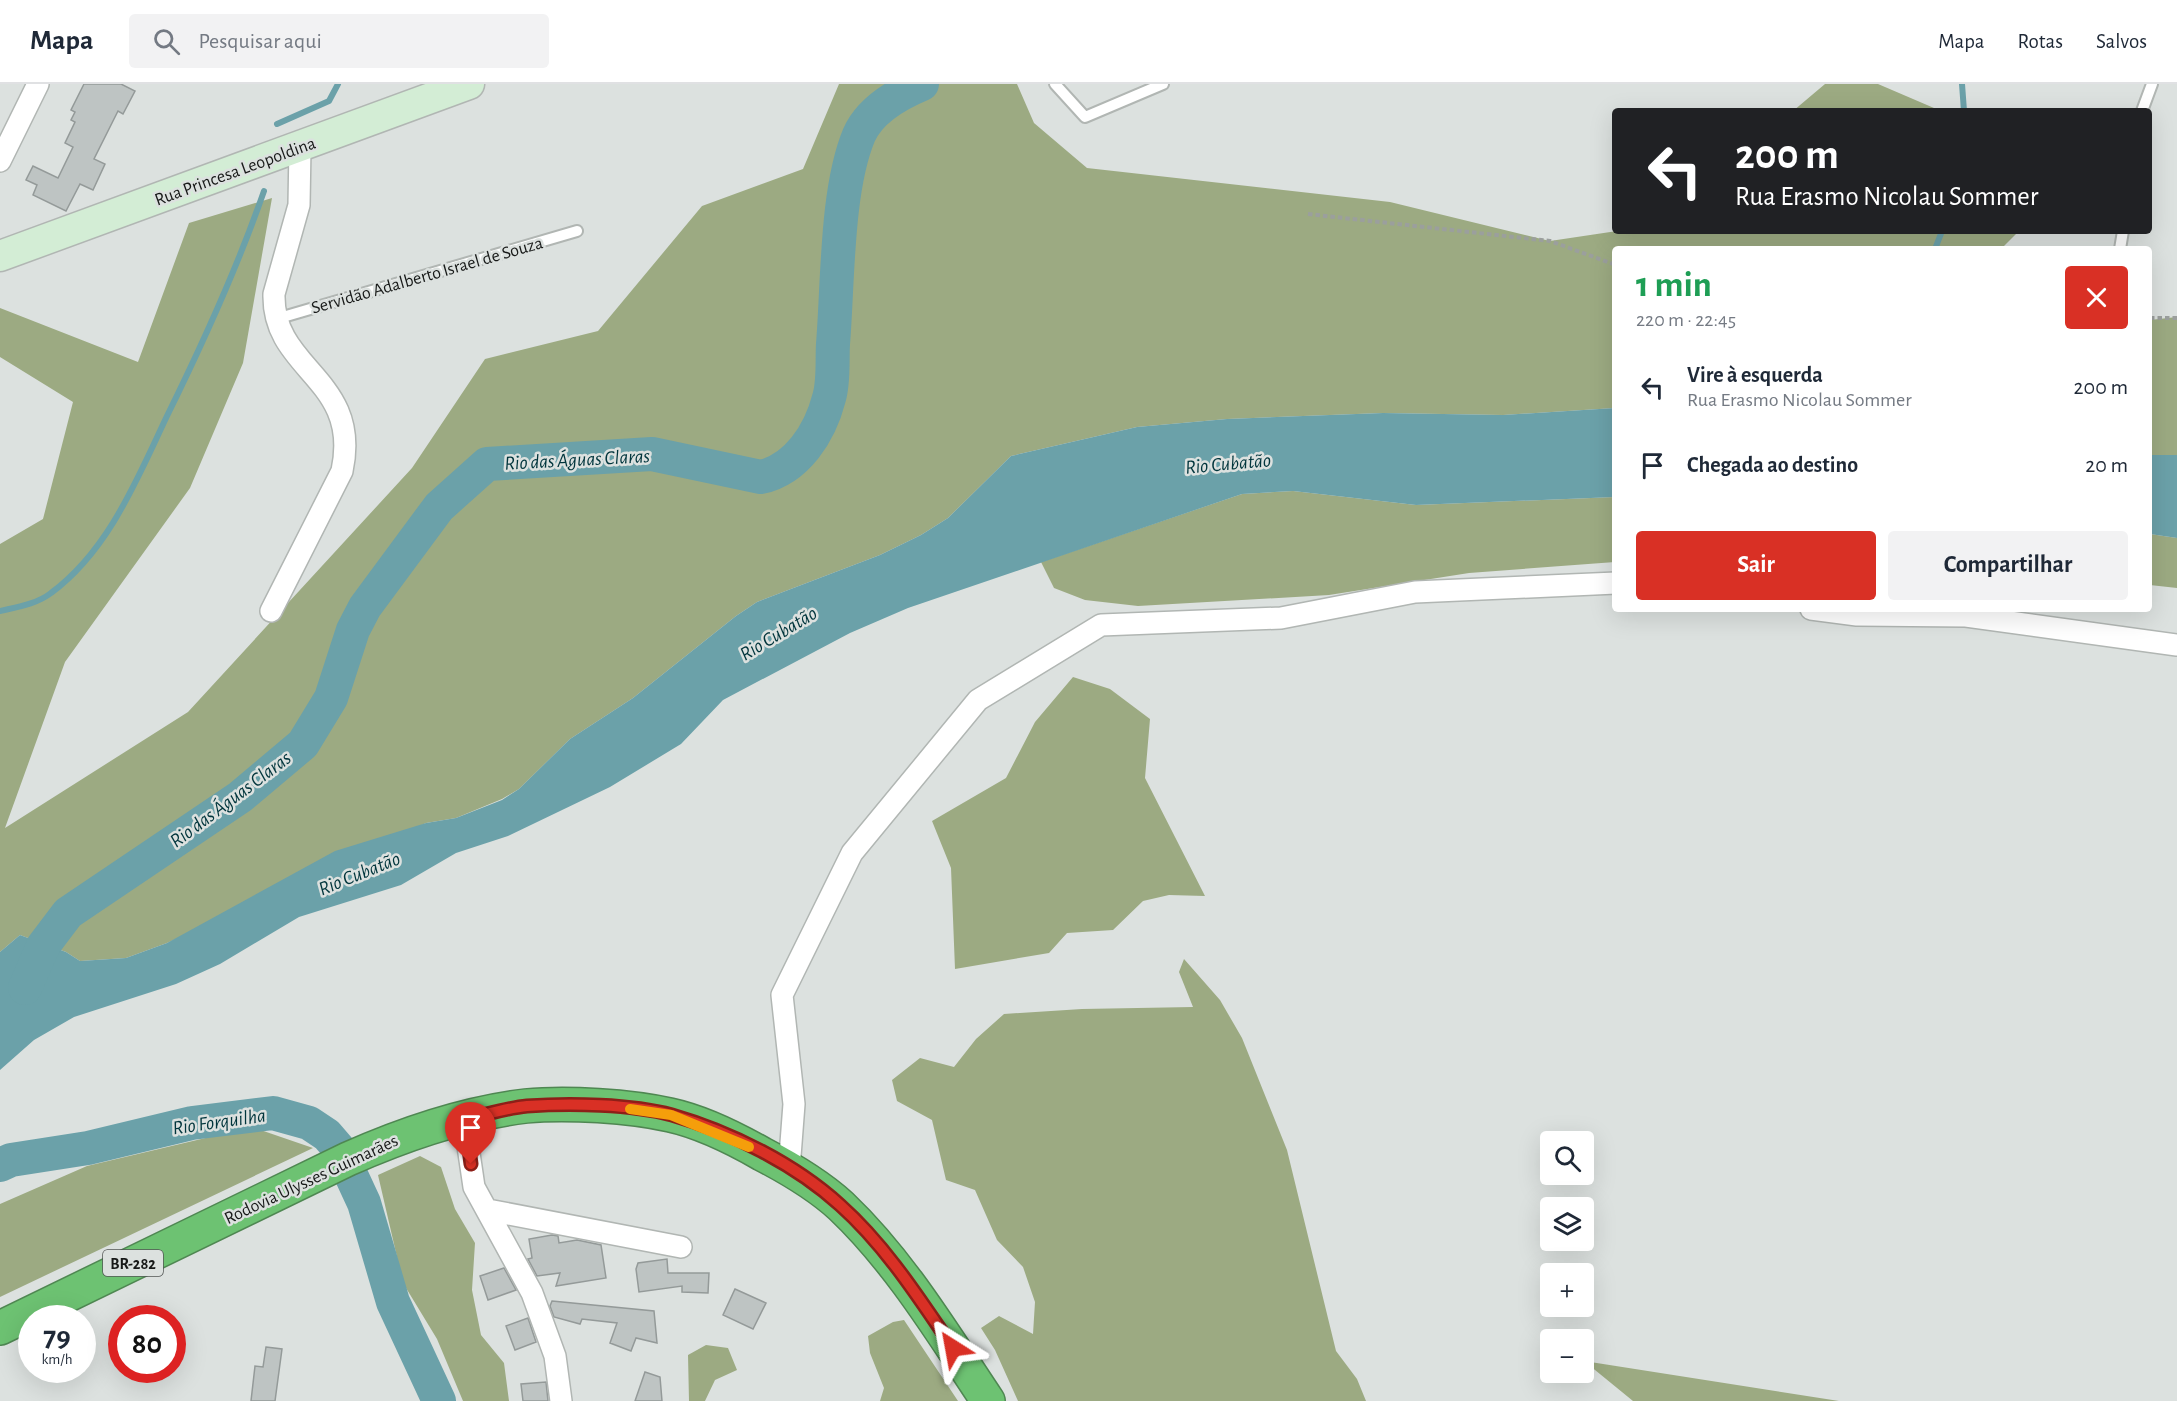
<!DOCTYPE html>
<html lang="pt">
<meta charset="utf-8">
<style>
body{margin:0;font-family:"Alegreya Sans",sans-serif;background:#f2f2f3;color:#1f2937;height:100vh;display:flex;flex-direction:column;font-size:22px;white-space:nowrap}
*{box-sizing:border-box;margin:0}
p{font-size:20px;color:#747a83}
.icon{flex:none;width:33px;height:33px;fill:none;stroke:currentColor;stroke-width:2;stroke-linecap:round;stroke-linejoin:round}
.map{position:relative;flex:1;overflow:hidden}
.side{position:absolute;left:1612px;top:162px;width:540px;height:366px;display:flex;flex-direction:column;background:#fff;border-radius:6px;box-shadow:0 6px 24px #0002}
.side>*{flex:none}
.guide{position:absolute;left:1612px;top:24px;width:540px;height:126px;border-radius:6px;box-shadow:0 6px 24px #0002;background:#202124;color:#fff;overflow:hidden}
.fabs{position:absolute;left:1540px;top:1047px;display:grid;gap:12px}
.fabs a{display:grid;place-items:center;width:54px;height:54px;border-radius:6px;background:#fff;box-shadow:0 6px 24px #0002;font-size:30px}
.speed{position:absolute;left:18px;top:1221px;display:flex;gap:12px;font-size:30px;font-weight:700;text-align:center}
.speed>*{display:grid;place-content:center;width:78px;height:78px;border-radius:50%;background:#fff;box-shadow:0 6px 24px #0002;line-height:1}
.speed small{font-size:15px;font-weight:400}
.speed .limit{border:9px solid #d22;background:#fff;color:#111}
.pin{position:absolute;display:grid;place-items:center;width:51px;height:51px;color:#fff;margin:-62px -26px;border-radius:50% 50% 50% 0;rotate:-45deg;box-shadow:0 0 6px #0007}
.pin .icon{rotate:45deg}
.me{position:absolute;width:66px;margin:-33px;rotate:326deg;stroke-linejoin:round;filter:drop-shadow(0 0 4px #0008)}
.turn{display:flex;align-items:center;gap:21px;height:126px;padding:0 24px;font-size:27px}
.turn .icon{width:78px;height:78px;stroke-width:2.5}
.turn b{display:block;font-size:42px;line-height:51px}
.round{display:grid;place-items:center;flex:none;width:63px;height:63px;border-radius:6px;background:#f2f2f3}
.headline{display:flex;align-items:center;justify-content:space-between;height:102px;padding:0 24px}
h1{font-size:36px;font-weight:700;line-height:45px;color:#1e9e55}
.cta{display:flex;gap:12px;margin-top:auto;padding:12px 24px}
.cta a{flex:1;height:69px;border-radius:6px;background:#d93025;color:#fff;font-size:24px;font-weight:700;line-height:69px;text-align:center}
.cta a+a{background:#f2f2f3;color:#1f2937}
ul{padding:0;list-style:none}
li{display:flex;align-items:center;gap:18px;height:78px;padding:0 24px}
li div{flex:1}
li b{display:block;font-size:22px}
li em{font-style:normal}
header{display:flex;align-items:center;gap:36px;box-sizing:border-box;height:84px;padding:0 30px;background:#fff;border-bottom:2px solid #e0e1e3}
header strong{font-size:28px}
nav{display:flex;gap:33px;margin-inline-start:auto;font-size:21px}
.search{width:420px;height:54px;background:#f2f2f3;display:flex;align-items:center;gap:15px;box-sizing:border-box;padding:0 21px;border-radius:6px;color:#747a83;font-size:22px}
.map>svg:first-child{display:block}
</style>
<header>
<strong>Mapa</strong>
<div class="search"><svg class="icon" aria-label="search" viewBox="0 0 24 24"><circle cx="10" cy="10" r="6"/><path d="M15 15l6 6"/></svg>Pesquisar aqui</div>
<nav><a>Mapa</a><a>Rotas</a><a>Salvos</a></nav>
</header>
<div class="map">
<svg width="2177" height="1317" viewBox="0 0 2177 1317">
<rect width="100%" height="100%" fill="#dce1df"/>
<path fill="#9caa82" d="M839 0H1017L1034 39 1087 84 1390 118 1550 157 1617 147H2019L2001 165H1616L1615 324 1503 331 1383 329 1227 335 1137 343 1011 372 948 434 921 451 880 471 757 518 736 532 633 614 570 655 519 705 502 715 456 734 426 739 167 859 126 874 80 877 66 868 20 851 0 868V460L43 435 73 318 0 273V224L138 278 189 139 272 114 243 279 190 404 65 578 5 744 188 628 412 384 485 275 598 247 702 122 803 85Z
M1825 0H1878L1941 27H1793Z
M2177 233V371H2150V236Z
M1293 407 1416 421 1615 413V478L1469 489 1329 511 1138 522 1085 516 1054 504 1041 478 1242 410Z
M2150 450 2177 454V504L2150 501Z
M1073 593 1110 605 1150 635 1145 694 1205 812 1169 811 1143 817 1113 846 1067 849 1049 869 955 885 951 784 932 737 1006 694 1035 638Z
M1184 875 1220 916 1242 954 1287 1066 1336 1267 1357 1295 1366 1317H1018L995 1266 981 1244 999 1232 1033 1250 1035 1218 1023 1183 997 1156 975 1106 946 1096 932 1036 897 1017 892 996 920 974 954 983 976 955 1004 930 1082 925 1193 923 1179 888Z
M252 1043 313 1064 0 1213V1120L87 1082Z
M420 1072 441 1083 455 1125 475 1159 472 1206 481 1251 504 1279 509 1317H463L437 1255 403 1199 378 1091Z
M904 1236 958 1317H880L884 1304 870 1269 868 1252 893 1238Z
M706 1261 728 1264 737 1286 715 1296 705 1317H689L688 1271Z
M1584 1277 1839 1317H1633Z"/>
<path fill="#6ba1a9" d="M1615 324V413L1416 421 1293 407 1242 410 908 524 850 549 723 616 681 660 610 703 508 752 456 769 401 801 299 833 220 880 176 900 74 933 34 956 0 986V868L20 851 66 868 80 877 126 874 167 859 335 767 426 739 456 734 502 716 519 705 570 655 633 614 736 532 757 518 880 471 921 451 948 434 1011 372 1137 343 1227 335 1383 329 1503 331Z
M2150 371H2177V454L2150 450Z"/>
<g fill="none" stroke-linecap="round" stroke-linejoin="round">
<path stroke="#6ba1a9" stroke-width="6" d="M1962 0 1964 27
M277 40 329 17 338 0
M1935 165 1942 147
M0 527C17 523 37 520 51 509 109 466 137 395 167 332 203 259 237 185 264 107"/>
<path stroke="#6ba1a9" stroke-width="34" d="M25 904 43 862 68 829 240 713 303 660 331 614 353 546 365 523 439 423 487 380 652 370 761 393C797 385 820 349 829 314 834 298 832 277 833 260 838 199 836 106 859 51 870 26 898 10 922 0
M0 1081 11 1076 88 1064 192 1039 273 1029 309 1039 327 1051 339 1065 364 1119 393 1218 439 1317"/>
</g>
<path fill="#bec4c3" stroke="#949a99" stroke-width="1.5" d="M84 0H121L135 7 123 30 118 27 94 75 105 80 93 106 80 100 66 127 33 111 37 101 26 96 33 82 58 94 73 63 65 59 75 38 71 36 75 28 71 26Z
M552 1151 558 1152 559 1159 577 1156 601 1161 606 1194 556 1202 560 1189 537 1192 528 1175 532 1174 529 1155Z
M667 1175 668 1189H709L708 1209 682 1208V1202L639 1208 636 1185 638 1179Z
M504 1184 516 1206 488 1216 480 1192Z
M735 1205 766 1219 753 1245 723 1231Z
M552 1217 654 1227 657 1259 636 1254 631 1267 610 1259 617 1239 582 1235 580 1240 554 1233 550 1222Z
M528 1234 536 1258 515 1266 506 1242Z
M266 1263 282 1265 275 1317H251L255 1282 263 1283Z
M645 1288 660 1293 662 1317H635Z
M546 1298 548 1317H523L521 1300Z"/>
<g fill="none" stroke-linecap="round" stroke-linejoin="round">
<g stroke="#b1b6b3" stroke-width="14">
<path id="lane" d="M1055 0 1085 33 1163 0
M2142 27 2152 0
M2120 165 2123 147
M276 235 577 147"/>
</g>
<g stroke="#b1b6b3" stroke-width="24">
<path id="street" d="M0 77 38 0
M1811 525 1857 531 1966 532 2177 561
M271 527 342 387C362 294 272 287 274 210L299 121 300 63
M464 1035 474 1103 532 1209 555 1272 561 1317
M789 1085 794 1020 782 911 852 769 978 616 1101 541 1281 534 1415 508 1616 499
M488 1126 681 1163"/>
</g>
<g stroke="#b1b6b3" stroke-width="33">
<path id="secondary" d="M0 172 469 0"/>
</g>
<g stroke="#4f8752" stroke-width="36">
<path id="highway" d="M0 1244 348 1075C402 1051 467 1029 526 1022 567 1018 630 1022 670 1031 702 1038 734 1054 762 1070 789 1084 818 1101 841 1122 900 1178 943 1250 988 1317"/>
</g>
<path stroke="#9b9f9d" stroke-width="4" stroke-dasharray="4.5 3" stroke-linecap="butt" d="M1308 130 1550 157 1616 181
M2150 234H2177"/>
<use href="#lane" stroke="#fff" stroke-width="10"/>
<use href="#street" stroke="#fff" stroke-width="21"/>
<use href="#secondary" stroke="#d3edd5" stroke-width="30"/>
<use href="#highway" stroke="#6dc272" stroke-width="33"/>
</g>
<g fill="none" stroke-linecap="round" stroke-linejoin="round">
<g stroke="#8d1f18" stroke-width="15">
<path id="route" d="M471 1080 465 1035C485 1031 506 1024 527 1022 570 1019 631 1020 672 1031 731 1048 795 1080 840 1121 885 1161 919 1214 953 1264"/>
</g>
<use href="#route" stroke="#d93025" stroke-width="10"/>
<path stroke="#f59e0b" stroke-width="10" d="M630 1025 671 1031 749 1063"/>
</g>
<g text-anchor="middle" stroke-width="5" stroke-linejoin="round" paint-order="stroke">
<rect fill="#dce1df" stroke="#525554" stroke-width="1.5" x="103" y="1166" width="60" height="26" rx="4.5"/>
<g font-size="16" font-weight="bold" fill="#171918">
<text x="133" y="1185">BR-282</text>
</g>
<g font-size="18" fill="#171918" stroke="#dce1df">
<text transform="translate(235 87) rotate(-20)" y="6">Rua Princesa Leopoldina</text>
<text transform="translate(427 191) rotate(-16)" y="6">Servidão Adalberto Israel de Souza</text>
<text transform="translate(311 1095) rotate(-25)" y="6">Rodovia Ulysses Guimarães</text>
</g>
<g font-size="20" font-style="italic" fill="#00353c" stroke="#dce1df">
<text transform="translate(577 375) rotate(-3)" y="7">Rio das Águas Claras</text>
<text transform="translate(1228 379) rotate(-5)" y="7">Rio Cubatão</text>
<text transform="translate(778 549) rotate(-31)" y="7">Rio Cubatão</text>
<text transform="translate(230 715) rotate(-37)" y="7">Rio das Águas Claras</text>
<text transform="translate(359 789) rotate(-22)" y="7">Rio Cubatão</text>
<text transform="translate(219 1037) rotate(-8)" y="7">Rio Forquilha</text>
</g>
</g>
</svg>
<div class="fabs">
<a><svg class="icon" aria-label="search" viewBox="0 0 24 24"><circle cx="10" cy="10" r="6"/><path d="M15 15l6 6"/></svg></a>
<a><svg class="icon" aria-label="layers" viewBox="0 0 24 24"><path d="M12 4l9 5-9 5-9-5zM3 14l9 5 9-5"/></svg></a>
<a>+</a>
<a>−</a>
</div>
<div class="speed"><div>79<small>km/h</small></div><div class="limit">80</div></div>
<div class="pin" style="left:471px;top:1080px;background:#d93025"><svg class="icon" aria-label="arrive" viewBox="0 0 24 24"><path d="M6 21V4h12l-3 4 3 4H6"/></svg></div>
<svg class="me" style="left:953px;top:1264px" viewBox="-20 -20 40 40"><path d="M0-17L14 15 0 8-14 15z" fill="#d93025" stroke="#fff" stroke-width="4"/></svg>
<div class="guide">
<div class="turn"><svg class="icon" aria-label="left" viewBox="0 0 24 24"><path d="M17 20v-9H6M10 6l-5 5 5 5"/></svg><div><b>200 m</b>Rua Erasmo Nicolau Sommer</div></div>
</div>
<section class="side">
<div class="headline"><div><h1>1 min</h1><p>220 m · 22:45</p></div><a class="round" style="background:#d93025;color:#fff"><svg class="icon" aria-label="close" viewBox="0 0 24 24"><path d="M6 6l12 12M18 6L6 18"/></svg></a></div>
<ul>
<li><svg class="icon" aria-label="left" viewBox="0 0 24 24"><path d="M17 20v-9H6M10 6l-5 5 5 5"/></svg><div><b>Vire à esquerda</b><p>Rua Erasmo Nicolau Sommer</p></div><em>200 m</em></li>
<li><svg class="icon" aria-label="arrive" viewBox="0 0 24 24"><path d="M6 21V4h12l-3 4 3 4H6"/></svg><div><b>Chegada ao destino</b></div><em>20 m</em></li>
</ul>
<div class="cta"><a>Sair</a><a>Compartilhar</a></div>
</section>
</div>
